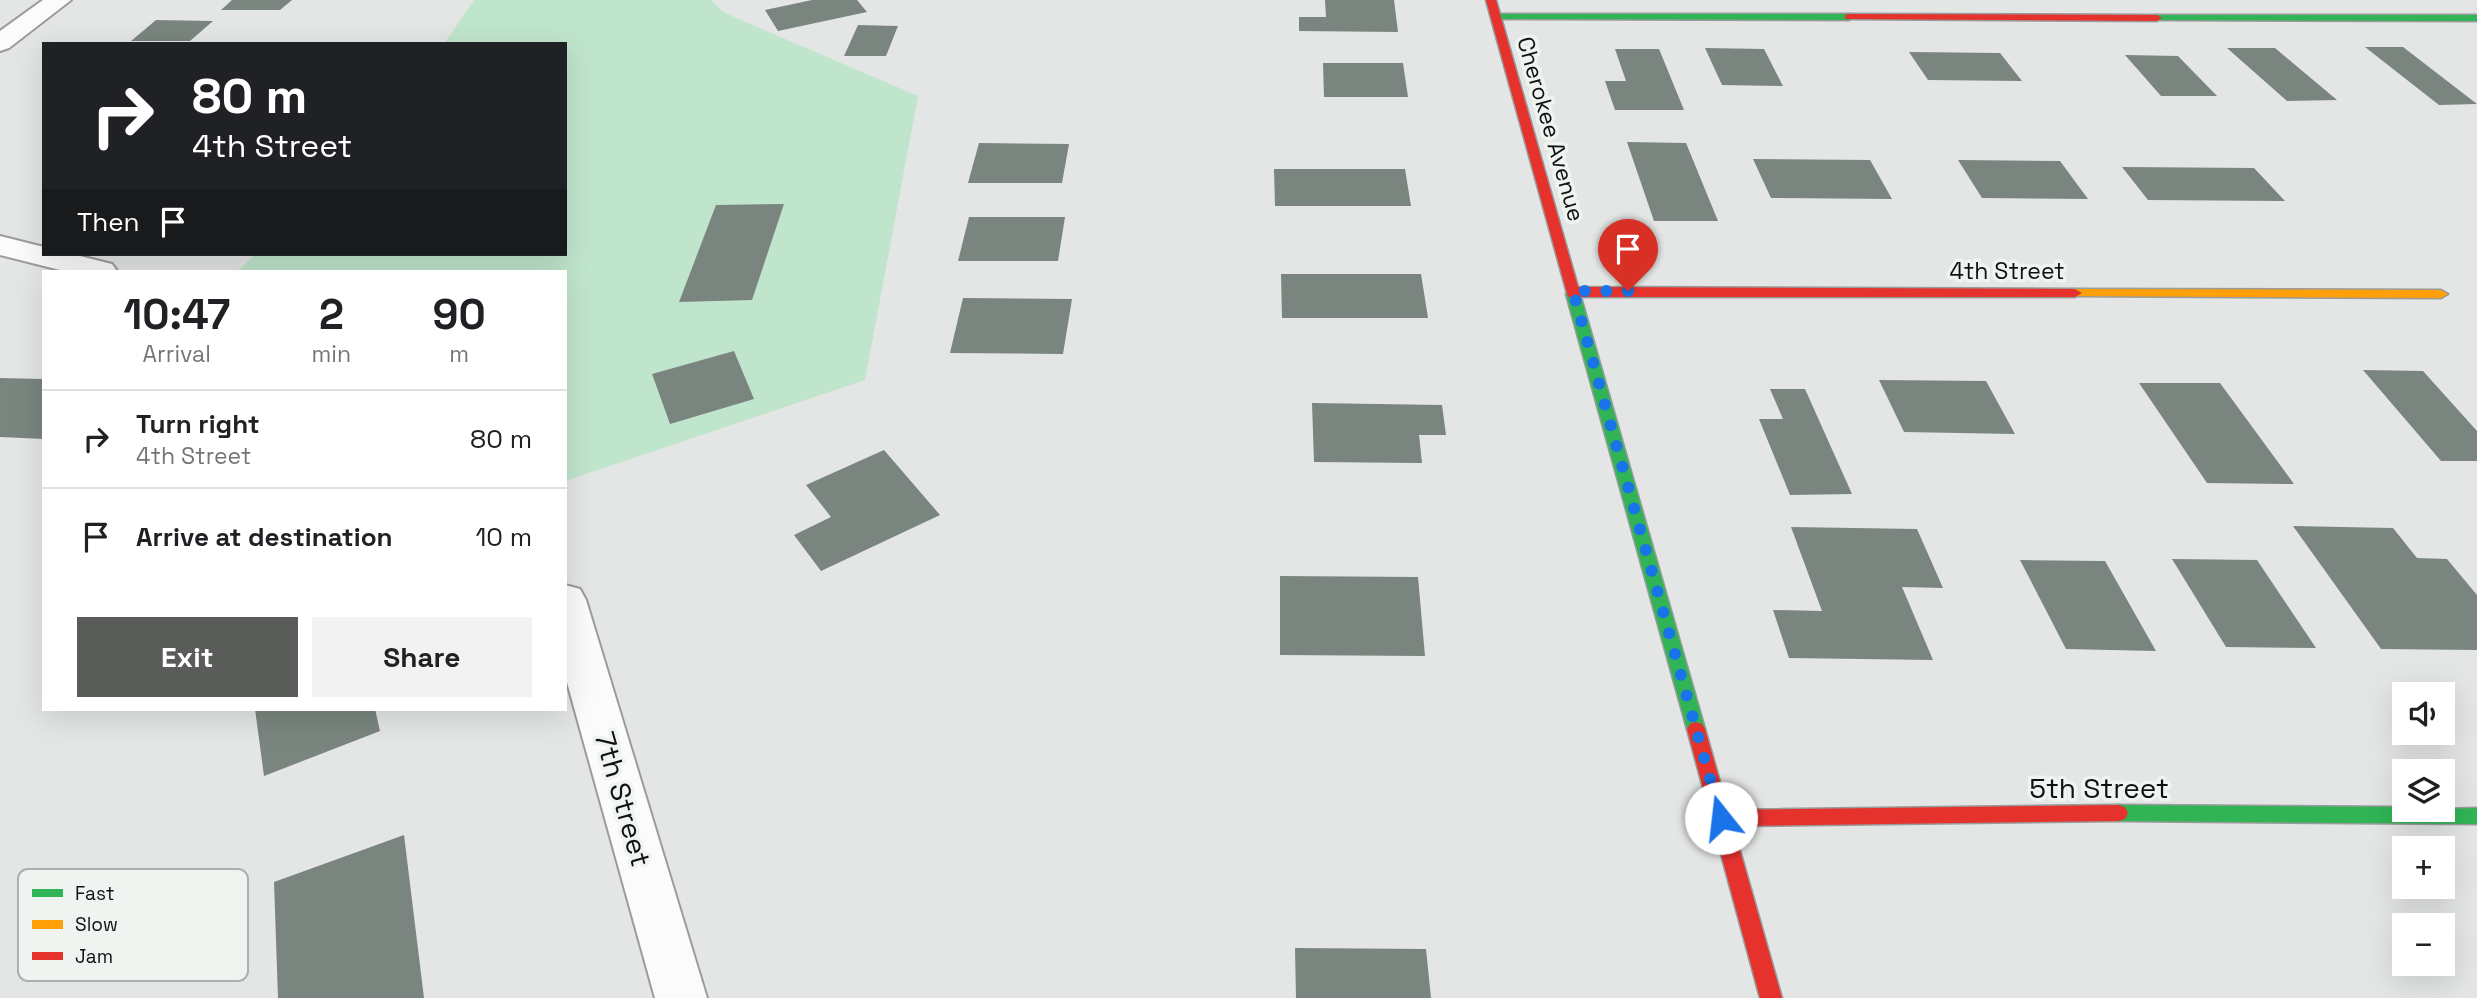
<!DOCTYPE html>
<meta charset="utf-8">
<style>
body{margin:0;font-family:"Space Grotesk",sans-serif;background:#f2f2f2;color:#202124;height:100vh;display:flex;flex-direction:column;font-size:26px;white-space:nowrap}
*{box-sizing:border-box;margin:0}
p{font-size:23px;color:#757577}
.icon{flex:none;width:38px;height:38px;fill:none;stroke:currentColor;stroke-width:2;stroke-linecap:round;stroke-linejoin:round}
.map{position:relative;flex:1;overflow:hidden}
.panel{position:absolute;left:42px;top:270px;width:525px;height:441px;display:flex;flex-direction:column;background:#fff;border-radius:0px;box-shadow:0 7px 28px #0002}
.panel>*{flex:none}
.banner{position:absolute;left:42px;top:42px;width:525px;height:214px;border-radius:0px;box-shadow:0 7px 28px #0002;background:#202124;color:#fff;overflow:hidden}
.controls{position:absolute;left:2392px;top:682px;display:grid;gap:14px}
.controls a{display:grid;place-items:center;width:63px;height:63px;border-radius:0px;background:#fff;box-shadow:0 7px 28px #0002;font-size:35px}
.pin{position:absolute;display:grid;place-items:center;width:60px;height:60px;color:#fff;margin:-72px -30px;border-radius:50% 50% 50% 0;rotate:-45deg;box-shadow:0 0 7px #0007}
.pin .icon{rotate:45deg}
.me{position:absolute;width:77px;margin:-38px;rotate:344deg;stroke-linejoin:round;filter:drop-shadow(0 0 5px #0008)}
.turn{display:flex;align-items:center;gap:24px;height:147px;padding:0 35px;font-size:32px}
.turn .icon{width:91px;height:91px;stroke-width:2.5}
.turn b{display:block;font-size:49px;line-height:60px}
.then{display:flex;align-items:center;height:66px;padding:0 35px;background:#0003;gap:14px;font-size:26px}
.eta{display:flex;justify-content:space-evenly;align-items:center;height:119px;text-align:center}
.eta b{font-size:42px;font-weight:800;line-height:49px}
.action{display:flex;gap:14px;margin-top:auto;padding:14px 35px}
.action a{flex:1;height:80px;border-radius:0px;background:#5a5c5a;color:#fff;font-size:28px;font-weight:800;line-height:80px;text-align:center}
.action a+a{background:#f2f2f2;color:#202124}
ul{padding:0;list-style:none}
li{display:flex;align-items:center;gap:21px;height:98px;padding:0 35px;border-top:2px solid #e0e0e0}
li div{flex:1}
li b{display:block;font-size:26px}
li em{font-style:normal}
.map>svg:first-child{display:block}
</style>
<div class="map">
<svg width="2477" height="998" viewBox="0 0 2477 998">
<rect width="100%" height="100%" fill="#e3e6e4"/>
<path fill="#c0e5cd" d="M474 0H711L725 13 918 96 865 380 565 481V271H237L256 254H565V44H444Z"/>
<path fill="#7a857f" d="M232 0H292L280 10H221Z
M812 0H857L867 12 778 31 765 10Z
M1325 0H1394L1398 32 1299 31V17H1326Z
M156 20 213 21 190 41H131Z
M858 25 898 26 886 56H844Z
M2365 47H2403L2477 104 2439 105Z
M1705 48 1764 49 1783 86 1722 85Z
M2227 48H2275L2337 100 2287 101Z
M1615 49H1659L1684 110H1615L1605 81H1626Z
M1909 52 2000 53 2022 81 1928 80Z
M2125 55 2178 56 2217 96H2161Z
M1323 63H1403L1408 97H1324Z
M1627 142 1686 143 1718 221H1654Z
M979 143 1069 144 1062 183H968Z
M1753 159 1870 160 1892 199 1771 198Z
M1958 160 2060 161 2088 199 1982 198Z
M2122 167 2254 168 2285 201 2148 200Z
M1274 169H1405L1411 206H1275Z
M784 204 752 300 679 302 716 205Z
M969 217H1065L1058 261H958Z
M1281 274H1421L1428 318H1282Z
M963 298 1072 299 1063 354 950 353Z
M734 351 754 399 670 424 652 374Z
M2363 370 2423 371 2477 431V461H2441Z
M0 378 44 379V439L0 437Z
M1879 380 1986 381 2015 434 1904 432Z
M2139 383H2220L2294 484 2207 483Z
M1770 389H1805L1852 494 1790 495 1759 419H1783Z
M1312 403 1442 405 1446 435H1419L1422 463 1314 462Z
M884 450 940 515 821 571 794 535 831 517 806 485Z
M2293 526 2393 528 2417 558 2447 559 2477 595V650L2381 649Z
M1791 527 1917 529 1943 588 1902 587 1933 660 1789 658 1773 610 1822 611Z
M2172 559 2257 560 2316 648 2226 647Z
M2020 560 2105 561 2156 651 2066 649Z
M1280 576 1418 577 1425 656 1280 655Z
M255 709H375L380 731 264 776Z
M404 835 424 998H278L274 882Z
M1295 948 1426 949 1431 998H1296Z"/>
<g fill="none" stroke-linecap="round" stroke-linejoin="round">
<g stroke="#9a9c9b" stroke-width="4">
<path id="street" d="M43 0H71L9 48 0 51V31Z
M0 236 44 247V254H72L112 264 117 271H64L0 255Z
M565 585 580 589 586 600 707 998H655L565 675Z"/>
</g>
<g stroke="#9a9c9b" stroke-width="3">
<path id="fast" d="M1496 14H1849L1854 17 1849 20 1492 19V15Z
M2157 15H2477V21L2153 20V16Z
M1573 290 1580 294 1705 729 1702 734 1696 736 1690 734 1687 729 1566 294Z
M2118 805 2404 807V810L2477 808V824L2118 821 2111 819 2108 813 2111 807Z"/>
</g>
<g stroke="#9a9c9b" stroke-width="3">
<path id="slow" d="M2075 289 2441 290 2448 294 2441 298 2070 296V290Z"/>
</g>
<g stroke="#9a9c9b" stroke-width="3">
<path id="jam" d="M1486 0H1496L1578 287 2075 289 2082 293 2075 297H1568Z
M1849 14 2157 15 2162 18 2157 21 1845 19V15Z
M1696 722 1702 724 1705 729 1728 810 2118 805 2125 807 2128 813 2125 819 2118 821 1733 826 1782 998H1760L1687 729 1690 724Z"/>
</g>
<use href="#street" fill="#fbfbfb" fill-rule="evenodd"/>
<use href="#fast" fill="#30b455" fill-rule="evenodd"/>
<use href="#slow" fill="#ff9f0a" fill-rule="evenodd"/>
<use href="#jam" fill="#e5322d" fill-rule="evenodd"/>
</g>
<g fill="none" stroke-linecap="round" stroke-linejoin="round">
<path stroke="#1a73e8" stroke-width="12" stroke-dasharray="0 21.6" d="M1628 291H1573L1721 818"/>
</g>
<g text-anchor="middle" stroke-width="7" stroke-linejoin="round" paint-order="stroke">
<g font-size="23" fill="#101110" stroke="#eff4f1">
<text transform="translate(1551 129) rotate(74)" y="8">Cherokee Avenue</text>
<text x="2007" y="279">4th Street</text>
</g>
<g font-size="28" fill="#101110" stroke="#eff4f1">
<text x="2099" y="798">5th Street</text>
<text transform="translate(623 799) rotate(74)" y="10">7th Street</text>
</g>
</g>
<rect x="18" y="869" width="230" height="112" rx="10" fill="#eff4f1" stroke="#acb0ae" stroke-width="2"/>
<rect x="32" y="889" width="31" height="8" fill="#30b455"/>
<rect x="32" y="920" width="31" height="9" fill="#ff9f0a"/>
<rect x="32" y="952" width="31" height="8" fill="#e5322d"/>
<g font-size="19" fill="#101110">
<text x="75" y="900">Fast</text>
<text x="75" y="931">Slow</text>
<text x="75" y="963">Jam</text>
</g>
</svg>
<div class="controls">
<a><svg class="icon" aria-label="sound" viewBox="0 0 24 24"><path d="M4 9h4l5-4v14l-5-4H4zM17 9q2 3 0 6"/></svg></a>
<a><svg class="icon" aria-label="layers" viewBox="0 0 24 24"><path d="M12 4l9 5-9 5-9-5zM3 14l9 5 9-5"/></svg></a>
<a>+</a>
<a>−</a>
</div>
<div class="pin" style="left:1628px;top:291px;background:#d93025"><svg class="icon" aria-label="arrive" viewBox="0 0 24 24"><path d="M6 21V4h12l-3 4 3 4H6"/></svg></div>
<svg class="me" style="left:1721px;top:818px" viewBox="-20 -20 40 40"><circle r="19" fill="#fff"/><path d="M0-13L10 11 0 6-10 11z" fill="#1a73e8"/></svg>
<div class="banner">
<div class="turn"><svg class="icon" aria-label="right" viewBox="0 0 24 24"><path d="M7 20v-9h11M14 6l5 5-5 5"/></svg><div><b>80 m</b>4th Street</div></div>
<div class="then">Then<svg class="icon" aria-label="arrive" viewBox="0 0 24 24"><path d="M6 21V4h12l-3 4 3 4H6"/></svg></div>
</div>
<section class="panel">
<div class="eta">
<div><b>10:47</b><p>Arrival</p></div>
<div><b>2</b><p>min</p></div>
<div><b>90</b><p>m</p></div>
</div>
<ul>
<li><svg class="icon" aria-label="right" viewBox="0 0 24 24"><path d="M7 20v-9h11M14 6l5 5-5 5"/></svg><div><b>Turn right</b><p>4th Street</p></div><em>80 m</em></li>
<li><svg class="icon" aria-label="arrive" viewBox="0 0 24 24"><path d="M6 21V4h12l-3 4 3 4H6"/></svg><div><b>Arrive at destination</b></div><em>10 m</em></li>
</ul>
<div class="action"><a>Exit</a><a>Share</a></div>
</section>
</div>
